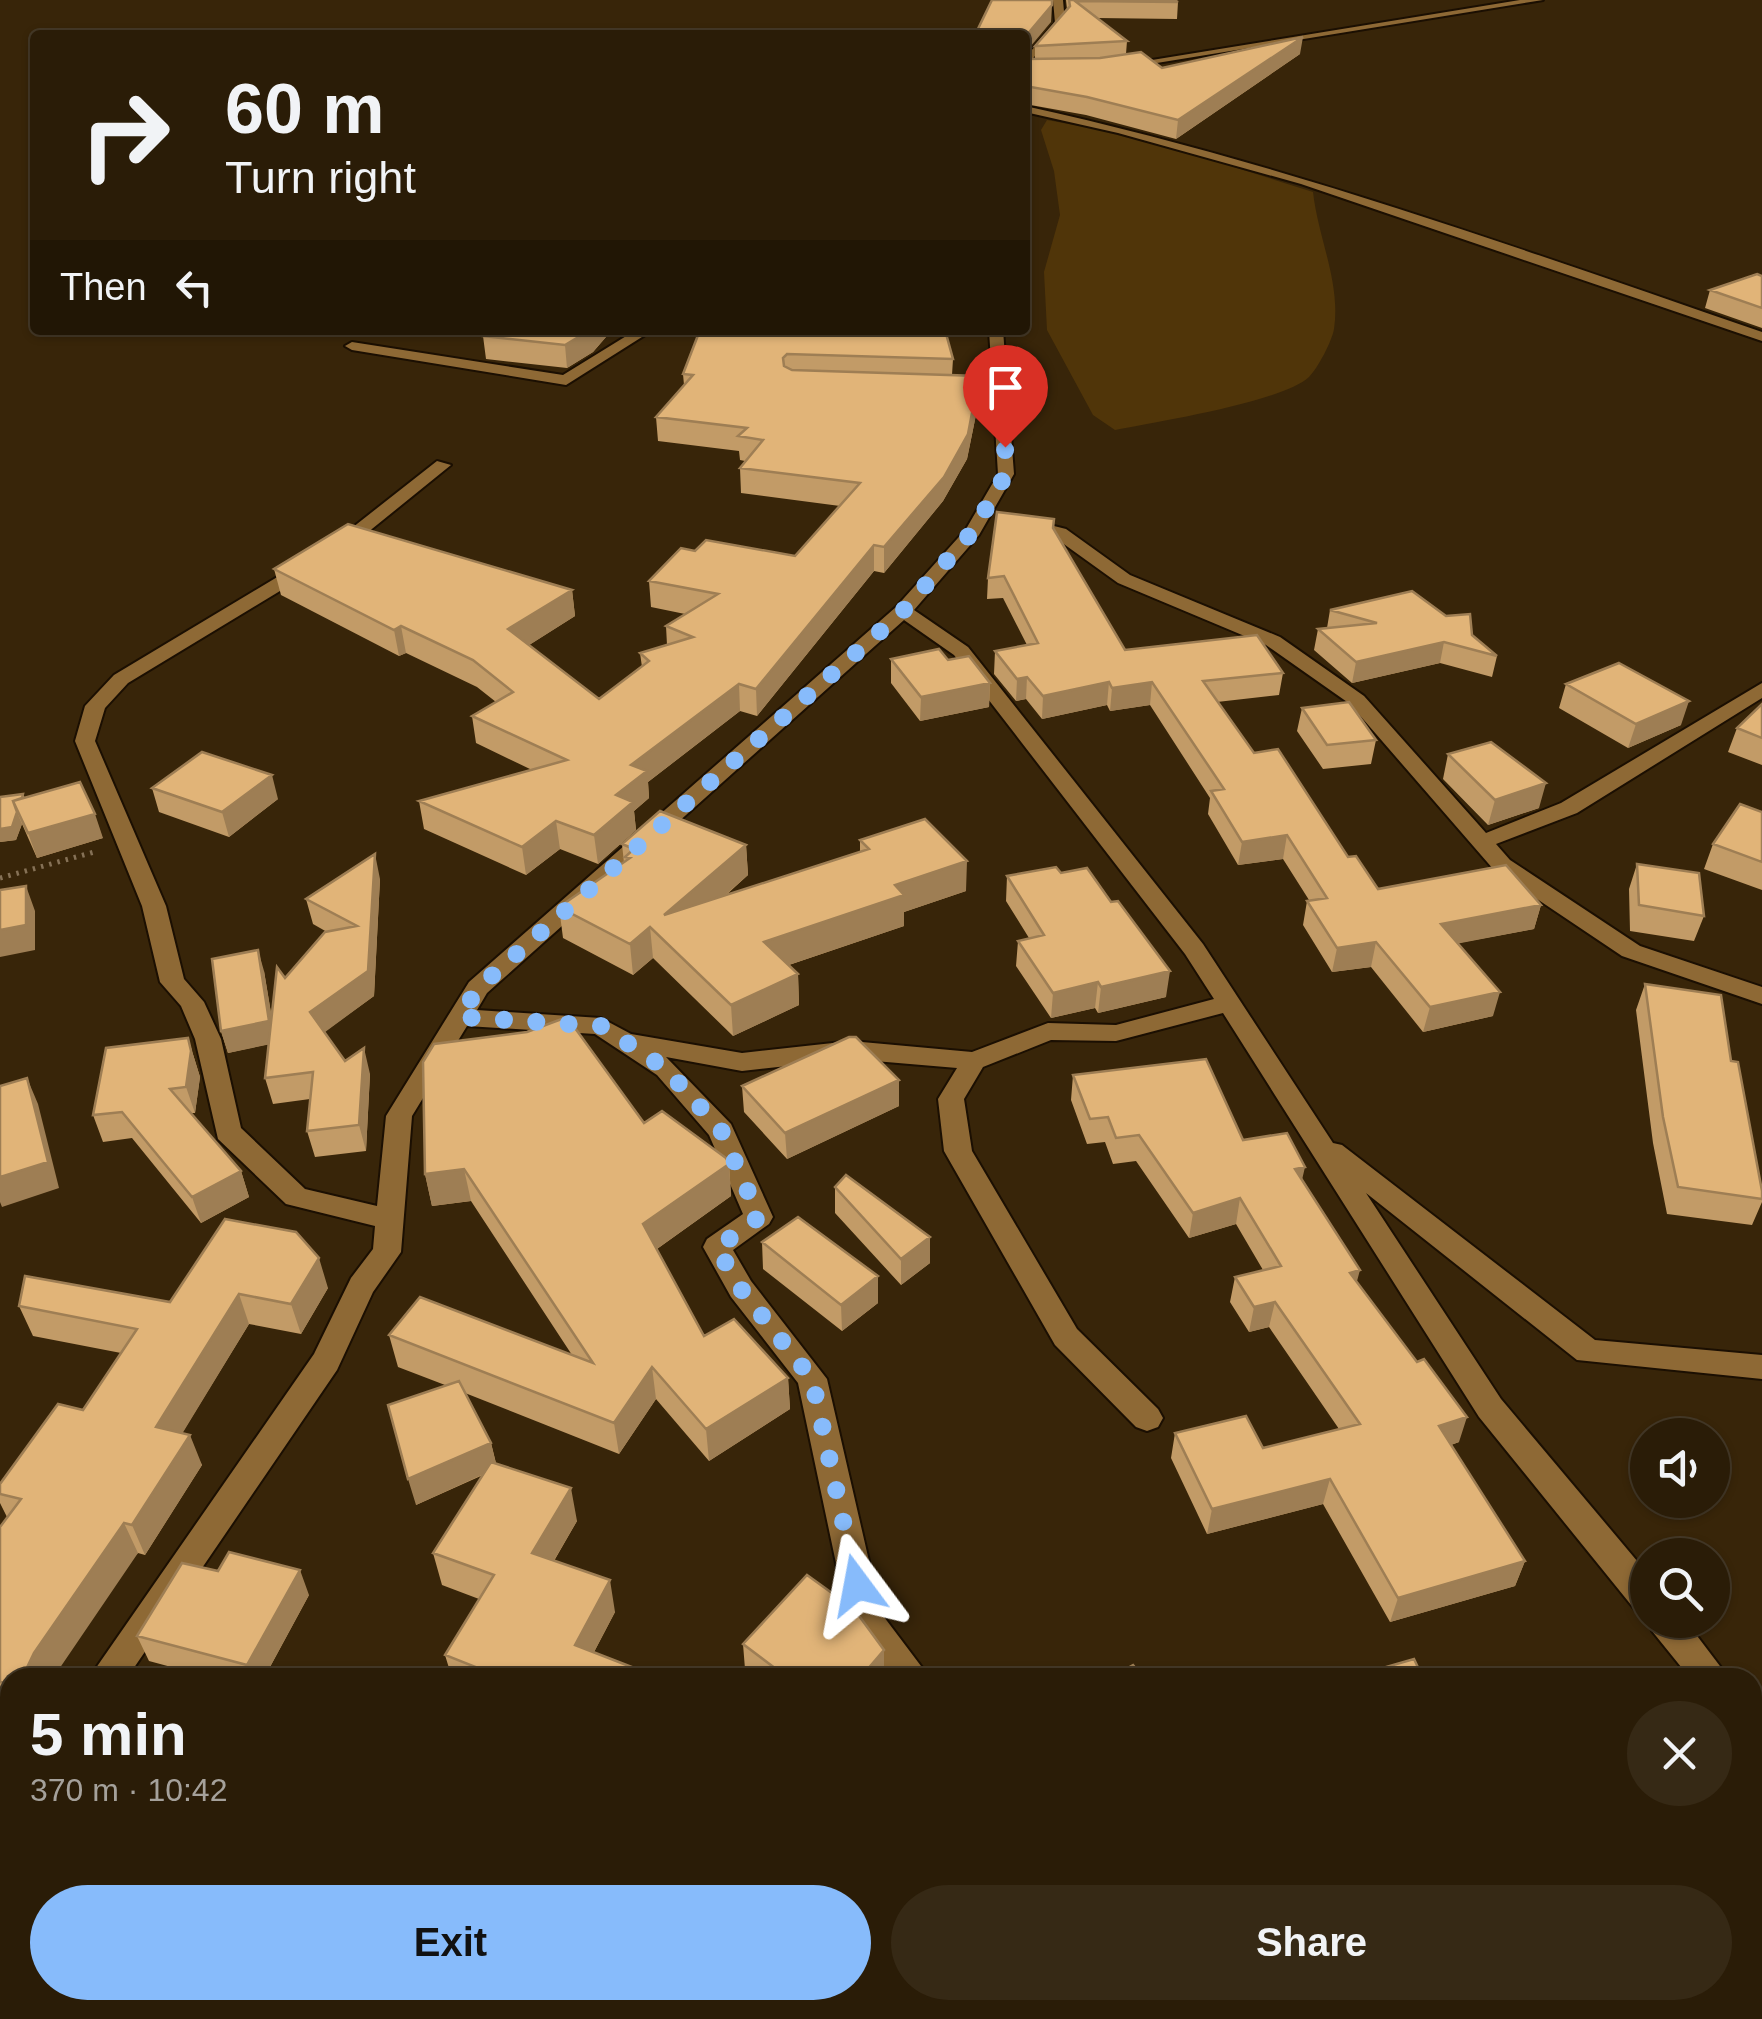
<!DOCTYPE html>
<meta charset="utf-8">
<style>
body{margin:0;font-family:Arial,sans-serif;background:#362915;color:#f1f3f6;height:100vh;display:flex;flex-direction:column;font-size:38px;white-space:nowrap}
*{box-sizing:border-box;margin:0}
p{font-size:32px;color:#a5a19b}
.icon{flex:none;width:55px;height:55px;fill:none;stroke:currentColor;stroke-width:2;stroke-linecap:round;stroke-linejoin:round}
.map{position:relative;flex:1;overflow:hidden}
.drawer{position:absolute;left:0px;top:1668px;width:1762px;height:352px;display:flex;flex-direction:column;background:#2a1c07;border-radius:30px 30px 0 0;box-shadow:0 2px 8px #0004,0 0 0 2px #463a28}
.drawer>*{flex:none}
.hud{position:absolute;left:30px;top:30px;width:1000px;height:305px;border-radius:10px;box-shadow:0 2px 8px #0004,0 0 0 2px #463a28;background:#2a1c07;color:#f1f3f6;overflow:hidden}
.tools{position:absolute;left:1630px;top:1418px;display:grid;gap:20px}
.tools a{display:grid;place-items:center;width:100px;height:100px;border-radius:50%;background:#2a1c07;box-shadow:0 2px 8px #0004,0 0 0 2px #463a28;font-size:50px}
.pin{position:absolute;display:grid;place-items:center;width:85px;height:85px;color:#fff;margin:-102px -42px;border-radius:50% 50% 50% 0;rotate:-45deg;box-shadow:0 0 10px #0007}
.pin .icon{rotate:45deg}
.me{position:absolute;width:110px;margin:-55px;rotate:347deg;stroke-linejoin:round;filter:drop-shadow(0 0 8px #0008)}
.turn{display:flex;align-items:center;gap:35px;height:210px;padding:0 30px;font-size:45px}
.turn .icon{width:130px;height:130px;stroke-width:2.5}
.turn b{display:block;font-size:70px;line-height:85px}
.then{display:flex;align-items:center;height:95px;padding:0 30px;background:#0003;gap:20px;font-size:38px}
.round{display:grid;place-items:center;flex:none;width:105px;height:105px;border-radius:52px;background:#362915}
.summary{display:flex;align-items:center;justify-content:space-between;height:170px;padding:0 30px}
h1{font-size:60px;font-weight:800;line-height:75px}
.action{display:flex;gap:20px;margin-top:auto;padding:20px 30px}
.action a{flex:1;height:115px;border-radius:60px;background:#87bbfb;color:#111;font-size:40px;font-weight:800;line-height:115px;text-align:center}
.action a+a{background:#362915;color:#f1f3f6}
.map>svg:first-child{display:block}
</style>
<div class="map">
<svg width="1762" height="2019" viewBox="0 0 1762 2019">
<rect width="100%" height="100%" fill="#382509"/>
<path fill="#503509" d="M1047 120 1136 136 1313 192C1318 238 1341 283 1334 329 1332 341 1318 368 1309 377 1282 402 1156 422 1115 430L1093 415 1047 330 1044 272 1060 215 1054 171 1041 130Z"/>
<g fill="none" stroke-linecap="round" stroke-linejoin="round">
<g stroke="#1b0f02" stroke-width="4">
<path id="street" d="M1053 0H1063L1065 23 1025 67V58L1055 23Z
M1520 0H1543L1120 69 1115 66Z
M1025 106C1277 161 1518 248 1762 332V341L1301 184 1118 133 1025 112Z
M636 330H653L566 385 352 350 345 346 352 342 563 375Z
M989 330H1003L1014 474 979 535 914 610 968 647 1203 944 1333 1143 1342 1145 1595 1340 1762 1355V1379L1577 1360 1366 1193 1501 1399 1648 1574V1615L1636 1611 1479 1417 1223 1013 1116 1041 1051 1040 983 1067 964 1099 972 1151 1077 1329 1158 1409 1163 1418 1158 1427 1147 1431 1136 1427 1055 1345 944 1151 938 1099 957 1068 851 1059 742 1071 666 1057 731 1124 773 1217 769 1224 733 1250 751 1281 827 1379 881 1613 930 1678H891L848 1620 798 1383 731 1297 703 1247 707 1239 743 1214 709 1135 657 1075 595 1034 467 1026 412 1116 401 1252 373 1292 337 1370 127 1678H89L314 1354 351 1278 373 1249 375 1226 286 1204 218 1139 195 1039 181 1006 160 982 142 906 75 741 85 706 114 675 329 546 437 461 451 465 341 554 128 683 105 708 95 741 166 906 184 979 204 1002 221 1039 241 1128 305 1189 377 1206 386 1116 469 982 896 607 966 529 998 474ZM904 620 954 655 1185 954 1214 999 1116 1025 1048 1023 972 1052 851 1041 742 1053 631 1034 601 1018 477 1010 487 993Z
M1022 518 1066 529 1130 575 1280 637 1364 696 1486 833 1561 803 1762 683V698L1577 813 1496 844 1510 860 1640 946 1762 987V1004L1622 956 1494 870 1350 704 1266 645 1118 583 1054 537 1016 527V519Z
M1648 1618 1685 1620 1729 1678H1690L1652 1631Z
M1752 1710 1762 1714V1755L1752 1751Z
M10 1791V1837L0 1842V1795Z
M514 2010H558L561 2019H518Z
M1250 2010H1297L1300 2019H1254Z"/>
</g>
<path stroke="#857156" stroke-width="5" stroke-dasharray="2.5 6" stroke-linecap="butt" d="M0 878 98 851"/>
<use href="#street" fill="#8e6935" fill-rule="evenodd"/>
</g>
<path fill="#c29b67" d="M1066 0H1174L1178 2 1177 19 1097 18 1127 41 1126 54 1162 68 1300 54 1176 139 1086 115 1025 104V55L1026 59H1035V46L1067 9Z
M1762 276V328L1705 308 1710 290Z
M489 330H612L593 352 567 368 486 359 483 336Z
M681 330H945L953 359 952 375 979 400 967 459 943 501 884 573 874 571 757 716 740 711 648 782 649 798 634 811 636 830 598 864 560 849 526 875 424 829 419 801 532 770 476 743 472 716 496 702 477 687 406 653 399 656 281 595 274 569 572 590 575 616 529 645 599 699 642 667 640 653 667 645 666 626 685 614 651 607 649 581 695 551 795 556 840 506 741 493 740 468 745 461 740 460 739 451 658 441 656 417 684 385 683 374 699 332Z
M1053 528 1125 650 1283 673 1279 695 1217 702 1254 753 1378 889 1541 905 1534 929 1458 943 1493 1016 1423 1032 1371 967 1332 972 1303 925 1307 901 1309 900 1283 859 1238 865 1208 814 1210 798 1150 705 1110 711 1107 705 1042 719 1026 699 1016 701 994 674 995 651 1027 645 1003 598 987 599 988 578Z
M1330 610 1472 635 1497 656 1492 677 1440 663 1352 683 1314 650 1318 629 1327 628Z
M891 659 948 660 990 683 989 707 920 721 891 683Z
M1566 684 1681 725 1628 748 1559 708Z
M1762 704V765L1728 752 1737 728Z
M1302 708 1376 740 1371 764 1323 769 1297 731Z
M1448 754 1539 808 1488 825 1443 779Z
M152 788 278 799 229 837 159 812Z
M23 794 25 798 103 838 37 858 22 824 16 840 0 842V797Z
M1762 812V890L1704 869 1713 844Z
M860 840 966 891 904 912V926L789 965 798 974 799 1005 733 1036 653 958 633 975 563 938 559 907 624 863 622 844 746 845 748 875 725 896 860 852Z
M1637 864 1704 916 1694 941 1630 931 1629 889Z
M1007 876 1166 997 1098 1013 1095 1008 1051 1018 1016 966 1018 941 1029 938 1006 901Z
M380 879 374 996 324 1032 345 1061 370 1074 366 1151 315 1157 307 1131 310 1099 273 1104 265 1078 269 1044 228 1053 221 1031 264 971 272 1019 285 978 327 932 313 924 306 899Z
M1645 984 1731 1061 1762 1191V1202L1752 1225 1667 1214 1653 1143 1636 1010Z
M188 1038 200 1077 195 1113H191L241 1171 249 1197 201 1223 132 1138 103 1142 93 1115Z
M1073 1075 1243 1140 1302 1179 1357 1282 1459 1442 1451 1445 1525 1561 1515 1586 1390 1622 1323 1504 1207 1534 1171 1458 1175 1433 1263 1448 1339 1429 1269 1327 1249 1332 1230 1302 1235 1277 1263 1270 1236 1224 1189 1238 1136 1161 1113 1164 1105 1142 1087 1144 1071 1100Z
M899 1080V1106L787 1159 744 1112 742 1086Z
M644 1123 729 1164 731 1196 657 1249 704 1336 788 1378 790 1409 709 1461 656 1399 619 1454 465 1393 491 1443 496 1463 577 1521 554 1561 615 1612 594 1652 660 1678H452L445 1655 479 1599 442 1585 433 1553 483 1475 416 1505 445 1385 398 1367 389 1335 572 1355 471 1201 432 1206 425 1174Z
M835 1187 930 1263 901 1285 835 1213Z
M225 1219 328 1288 301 1334 249 1324 182 1433 202 1465 145 1555 138 1553 10 1678V1710L0 1708V1527L7 1517 0 1503V1484L83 1410 121 1353 33 1336 19 1306 170 1302Z
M762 1242 878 1303 842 1331 763 1269Z
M309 1595 264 1678H212L149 1661 137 1636Z
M743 1644 884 1675 882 1678H757L745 1669Z
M621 2010H887L876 2019H625Z
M911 2010H1115L1122 2019H917Z
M1346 2010H1406L1397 2019H1354Z"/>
<path fill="#9e7e54" d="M1052 5 1051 22 1025 53V37Z
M1303 37 1300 54 1176 139 1178 120Z
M590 330H612L593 352 567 368 565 345Z
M979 376V400L967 459 943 501 884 573V547Z
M874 545V571L757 716 756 689Z
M572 590 575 616 512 656 508 629Z
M401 626 406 653 399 656 394 630Z
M1444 642 1440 663 1352 683 1356 662Z
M1027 677 1026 699 1016 701 1017 679Z
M1109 682 1107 705 1042 719 1043 696Z
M1152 682 1150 705 1110 711 1112 688Z
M990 683 989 707 920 721 921 697Z
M739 684 740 711 648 782 649 798 634 811 636 830 598 864 594 835 631 765Z
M1689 701 1681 725 1628 748 1636 724Z
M272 775 278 799 229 837 222 812Z
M1546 783 1539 808 1488 825 1495 800Z
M17 812 22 824 16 840 0 842V829Z
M95 814 103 838 37 858 28 833Z
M556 821 560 849 526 875 522 847Z
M1287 835 1283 859 1238 865 1242 842Z
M746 845 748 875 668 945 664 915Z
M375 854 380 879 374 996 317 1038 310 1012 368 971Z
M967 861 966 891 904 912V926L765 973 764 942 895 885Z
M26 886 35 911V950L0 957V930Z
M1541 905 1534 929 1435 948 1441 924Z
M650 927 653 958 633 975 630 944Z
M1376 942 1371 967 1332 972 1337 948Z
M258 950 264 971 276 1043 228 1053 221 1031Z
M1170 971 1166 997 1098 1013 1101 987Z
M798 974 799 1005 733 1036 731 1005Z
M1098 982 1095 1008 1051 1018 1053 993Z
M1500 992 1493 1016 1423 1032 1430 1007Z
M188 1038 200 1077 195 1113 186 1087Z
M364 1048 370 1074 366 1151 359 1125Z
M27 1078 38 1104 59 1188 2 1207 0 1202V1177Z
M899 1080V1106L787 1159 785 1133Z
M729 1164 731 1196 647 1256 643 1224Z
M1305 1167 1299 1193 1295 1169Z
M464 1169 471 1201 432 1206 425 1174Z
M241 1171 249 1197 201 1223 192 1197Z
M1240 1198 1236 1224 1189 1238 1193 1213Z
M930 1237V1263L901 1285V1259Z
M319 1258 328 1288 301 1334 291 1304Z
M1360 1270 1353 1296 1350 1273Z
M878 1276V1303L842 1331 841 1305Z
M239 1294 249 1324 168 1457 156 1427Z
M1275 1302 1269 1327 1249 1332 1254 1307Z
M652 1367 656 1399 619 1454 614 1423Z
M788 1378 790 1409 709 1461 706 1429Z
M1467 1417 1459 1442 1431 1452 1439 1426Z
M190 1435 202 1465 145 1555 132 1525Z
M491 1443 497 1468 416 1505 408 1479Z
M1330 1479 1323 1504 1207 1534 1212 1509Z
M571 1488 577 1521 539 1586 532 1553Z
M124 1523 138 1553 53 1678H22L34 1653Z
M1525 1561 1515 1586 1390 1622 1398 1598Z
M300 1570 309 1595 264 1678H252L247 1665Z
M610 1580 615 1612 581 1677 575 1645Z
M884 1650V1675L882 1678H860Z
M1762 1886V1901L1752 1906V1892Z
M372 2010H417L403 2019H357Z
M849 2010H887L876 2019H838Z
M1400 2010H1406L1397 2019H1390Z"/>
<path fill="#e1b478" stroke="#9e7e54" stroke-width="2.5" d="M992 0H1052V5L1025 37V35H975Z
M1069 0H1174L1178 2 1075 1 1127 41 1035 46 1070 6Z
M1303 37 1178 120 1087 97 1025 86V55L1026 59 1100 58 1141 52 1162 68Z
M1757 274 1762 276V308L1710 290Z
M489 330H590L565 345 483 336Z
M700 330H945L953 359 787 354 783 358 784 366 792 370 979 376 968 434 944 477 884 547 874 545 756 689 739 684 631 765 647 771 616 795 633 802 594 835 556 821 522 847 419 801 567 760 472 716 513 692 473 660 401 626 394 630 274 569 348 524 572 590 508 629 599 699 649 661 640 653 693 637 666 626 718 594 649 581 681 548 695 551 706 540 795 556 860 483 740 468 763 440 738 436 747 428 656 417 693 375 683 374Z
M997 512 1054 519 1053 528 1125 650 1257 635 1283 673 1203 681 1254 753 1278 749 1348 857 1356 856 1378 889 1506 865 1541 905 1441 924 1500 992 1430 1007 1376 942 1337 948 1307 901 1327 898 1287 835 1242 842 1211 791 1224 789 1152 682 1112 688 1109 682 1043 696 1027 677 1017 679 995 651 1038 643 1004 576 988 578Z
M1412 591 1446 616 1470 614 1472 635 1497 656 1444 642 1356 662 1318 629 1377 623 1330 610Z
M939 649 948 660 969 656 990 683 921 697 891 659Z
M1619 663 1689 701 1636 724 1566 684Z
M1349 702 1376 740 1327 745 1302 708Z
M1762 704V738L1737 728Z
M1491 742 1546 783 1495 800 1448 754Z
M202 752 272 775 222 812 152 788Z
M80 782 95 814 28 833 13 801Z
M23 794 22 798 13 801 17 812 12 827 0 829V797Z
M1740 804 1762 812V862L1713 844Z
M660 811 746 845 664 915 869 849 860 840 925 819 967 861 895 885 904 895 764 942 798 974 731 1005 650 927 630 944 559 907 630 858 625 857 634 849 622 844Z
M375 854 368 971 310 1012 345 1061 364 1048 359 1125 307 1131 313 1072 265 1078 277 967 285 978 325 932 357 926 306 899Z
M1637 864 1699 873 1704 916 1639 905Z
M1056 867 1061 873 1087 868 1111 902 1118 901 1170 971 1101 987 1098 982 1053 993 1018 941 1044 935 1007 876Z
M26 886V925L0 930V890Z
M258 950 269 1021 221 1031 212 959Z
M1645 984 1721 995 1731 1061 1738 1062 1762 1191V1199L1678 1187 1663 1117Z
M567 1017 644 1123 662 1111 726 1158 729 1164 643 1224 704 1336 734 1319 788 1378 706 1429 652 1367 614 1423 389 1335 420 1297 593 1363 464 1169 425 1174 423 1062 434 1044 527 1032Z
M849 1037H856L899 1080 785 1133 742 1086Z
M188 1038 191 1051 186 1087 170 1089 241 1171 192 1197 122 1112 93 1115 106 1048Z
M1206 1059 1243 1140 1287 1133 1305 1167 1295 1169 1360 1270 1350 1273 1417 1362 1424 1359 1467 1417 1439 1426 1525 1561 1398 1598 1330 1479 1212 1509 1175 1433 1246 1416 1263 1448 1360 1424 1275 1302 1254 1307 1235 1277 1281 1266 1240 1198 1193 1213 1139 1135 1116 1138 1108 1117 1090 1119 1073 1075Z
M27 1078 48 1162 0 1177V1086Z
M846 1175 930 1237 901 1259 835 1187Z
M798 1217 878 1276 841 1305 762 1242Z
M225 1219 296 1232 319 1258 291 1304 239 1294 156 1427 190 1435 132 1525 124 1523 34 1653 22 1678H10V1683L0 1682V1527L21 1499 0 1494V1484L58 1404 83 1410 137 1329 19 1306 25 1276 170 1302Z
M459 1381 491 1443 408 1479 388 1405Z
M491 1462 571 1488 532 1553 610 1580 575 1645 660 1678H503L445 1655 494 1575 433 1553Z
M229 1552 300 1570 247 1665 137 1636 182 1563 218 1571Z
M807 1575 854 1609 884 1650 860 1678H788L743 1644Z
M1414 1659 1423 1678H1348Z
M1133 1665 1143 1678H1110Z
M1752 1803 1762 1814V1886L1752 1892Z
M1762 1974V2019H1675L1688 2010H1752V1979Z
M295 2010H372L357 2019H298Z
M632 2010H849L838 2019H638Z
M933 2010H1115L1122 2019H939Z
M1361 2010H1400L1390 2019H1369Z"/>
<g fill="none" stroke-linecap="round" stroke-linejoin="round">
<path stroke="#87bbfb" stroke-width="18" stroke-dasharray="0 32.4" d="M857 1585 812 1379 741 1289 717 1248 759 1217 721 1130 666 1069 602 1026 460 1017 478 988 903 611 973 531 1006 474 1005 447"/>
</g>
</svg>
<div class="tools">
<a><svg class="icon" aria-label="sound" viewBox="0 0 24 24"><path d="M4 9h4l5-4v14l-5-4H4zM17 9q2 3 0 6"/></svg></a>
<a><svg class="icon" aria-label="search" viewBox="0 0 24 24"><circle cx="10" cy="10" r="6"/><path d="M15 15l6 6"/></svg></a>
</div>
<div class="pin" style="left:1005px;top:447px;background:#d93025"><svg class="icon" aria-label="arrive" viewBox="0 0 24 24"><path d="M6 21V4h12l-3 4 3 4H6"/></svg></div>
<svg class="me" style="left:857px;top:1585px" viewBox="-20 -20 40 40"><path d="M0-17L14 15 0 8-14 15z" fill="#87bbfb" stroke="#fff" stroke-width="4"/></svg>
<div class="hud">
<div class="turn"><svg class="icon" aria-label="right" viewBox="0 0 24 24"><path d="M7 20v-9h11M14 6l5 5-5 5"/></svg><div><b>60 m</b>Turn right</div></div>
<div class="then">Then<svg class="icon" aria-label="left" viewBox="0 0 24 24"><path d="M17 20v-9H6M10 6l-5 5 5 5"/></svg></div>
</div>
<section class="drawer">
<div class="summary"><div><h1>5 min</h1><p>370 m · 10:42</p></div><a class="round"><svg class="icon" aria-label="close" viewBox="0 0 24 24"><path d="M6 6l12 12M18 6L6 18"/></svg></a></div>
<div class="action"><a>Exit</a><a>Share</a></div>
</section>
</div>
